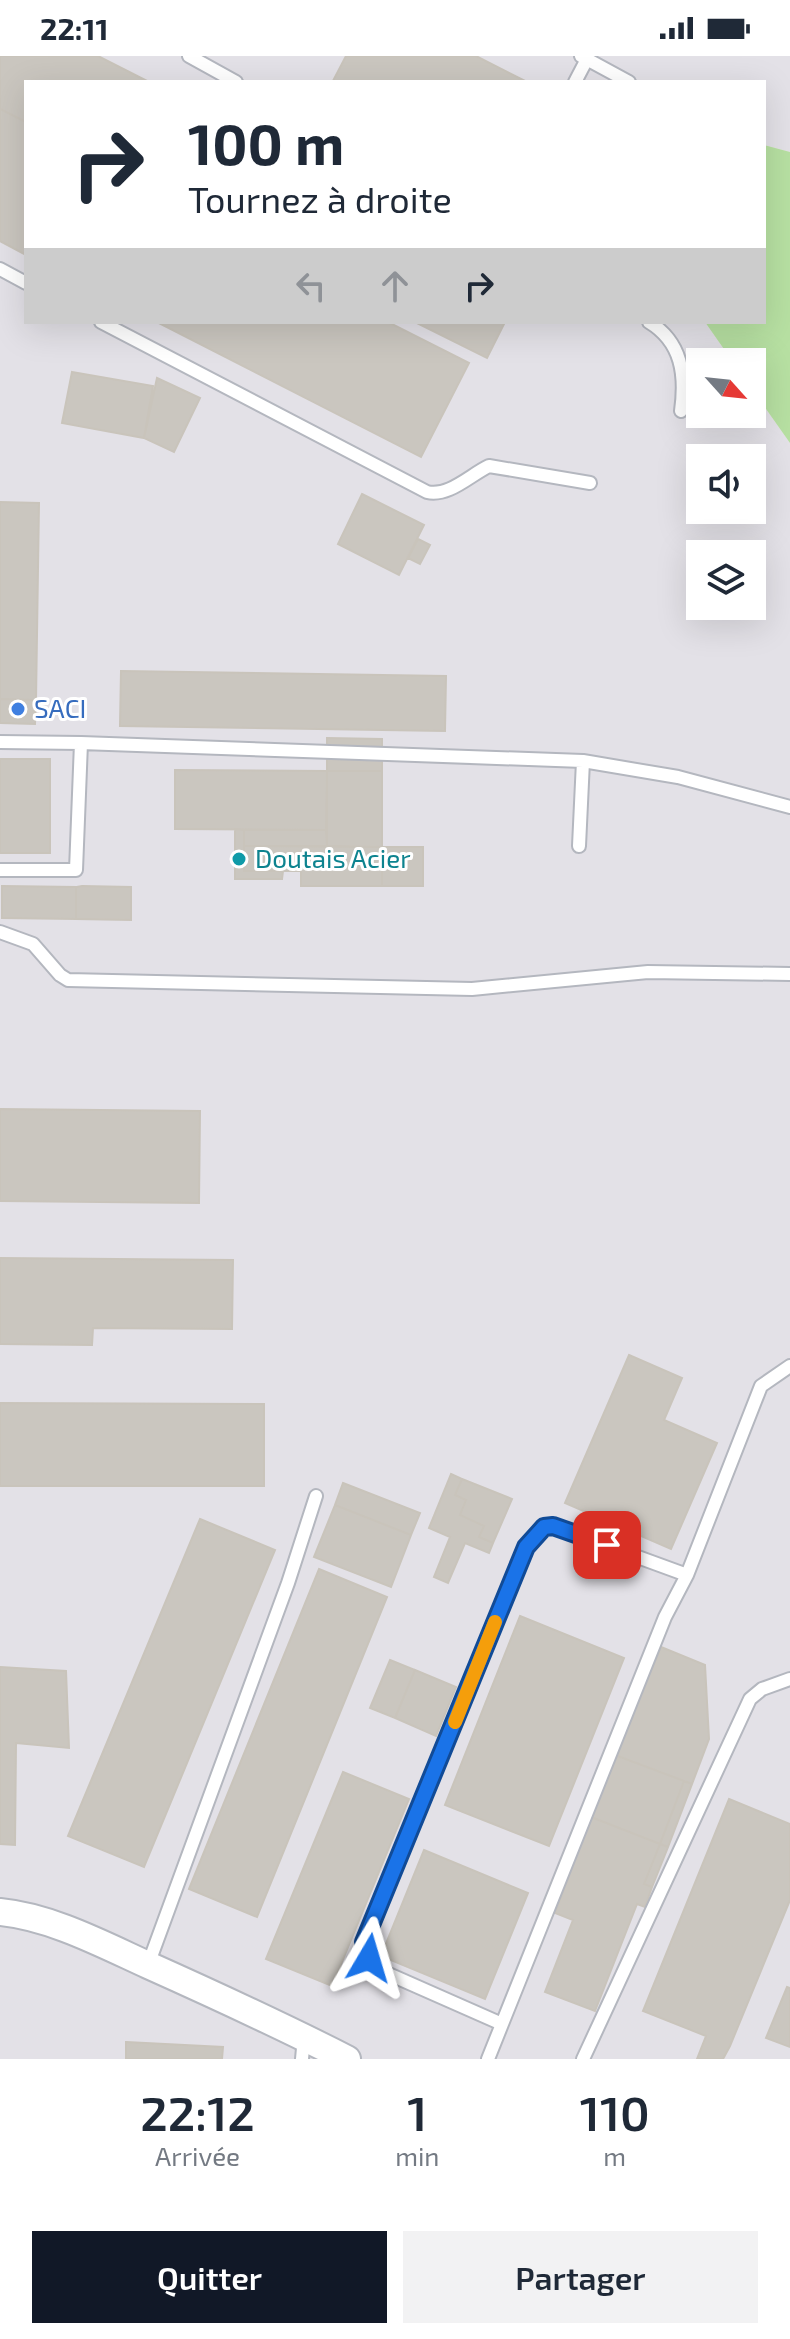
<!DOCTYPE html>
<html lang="fr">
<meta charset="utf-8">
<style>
body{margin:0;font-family:"Exo 2",sans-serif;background:#f2f2f3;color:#1f2937;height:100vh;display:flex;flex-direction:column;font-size:30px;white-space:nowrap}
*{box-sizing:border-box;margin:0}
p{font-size:26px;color:#747a83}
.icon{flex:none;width:44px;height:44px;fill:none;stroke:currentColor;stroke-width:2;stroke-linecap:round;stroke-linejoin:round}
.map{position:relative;height:2003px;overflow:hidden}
.details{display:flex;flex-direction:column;background:#fff;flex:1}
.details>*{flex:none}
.hud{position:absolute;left:24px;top:24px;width:742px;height:244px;border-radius:0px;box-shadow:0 8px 32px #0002;background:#fff;color:#1f2937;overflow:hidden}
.needle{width:52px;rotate:117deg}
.tools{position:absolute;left:686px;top:292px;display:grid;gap:16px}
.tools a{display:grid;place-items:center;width:80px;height:80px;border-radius:0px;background:#fff;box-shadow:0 8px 32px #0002;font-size:40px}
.pin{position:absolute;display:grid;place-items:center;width:68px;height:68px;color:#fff;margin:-34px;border-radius:16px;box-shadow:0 4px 12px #0006}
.me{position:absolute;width:88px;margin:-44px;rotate:7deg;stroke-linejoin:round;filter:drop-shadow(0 0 6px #0008)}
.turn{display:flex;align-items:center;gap:28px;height:168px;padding:0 32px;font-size:36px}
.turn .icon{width:104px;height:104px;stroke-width:2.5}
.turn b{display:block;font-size:56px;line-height:68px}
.lanes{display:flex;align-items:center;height:76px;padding:0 32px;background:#0003;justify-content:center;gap:40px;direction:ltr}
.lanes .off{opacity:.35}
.eta{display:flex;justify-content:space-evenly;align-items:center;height:136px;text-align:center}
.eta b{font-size:48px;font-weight:600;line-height:56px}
.action{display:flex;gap:16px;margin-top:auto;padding:16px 32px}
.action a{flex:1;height:92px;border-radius:0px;background:#111827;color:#fff;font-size:32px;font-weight:600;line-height:92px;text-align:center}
.action a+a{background:#f2f2f3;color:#1f2937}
.status{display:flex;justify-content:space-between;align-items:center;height:56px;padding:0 40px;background:#fff;direction:ltr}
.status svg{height:22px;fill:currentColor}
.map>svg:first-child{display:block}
</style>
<div class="status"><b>22:11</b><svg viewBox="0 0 49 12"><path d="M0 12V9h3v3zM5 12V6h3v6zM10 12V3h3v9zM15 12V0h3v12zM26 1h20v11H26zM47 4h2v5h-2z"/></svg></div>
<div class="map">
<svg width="790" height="2003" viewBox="0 0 790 2003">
<rect width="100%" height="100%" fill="#eee8e1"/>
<path fill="#e3e1e7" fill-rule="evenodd" d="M0 0H790V96L764 89V26H26V266H705L733 306H700V358H752V333L790 387V2003H0ZM700 402H752V454H700ZM700 498H752V550H700Z"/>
<path fill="#b7e0a2" d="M764 89 790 96V387L752 333V306H733L705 266H764Z"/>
<path fill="#cac6bf" stroke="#c9c4bb" stroke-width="2" d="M0 0H98L149 26H26V66L0 53Z
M346 0H476L527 26H336L333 25Z
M0 53 26 66V199L0 185Z
M157 266H388L469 307 421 401Z
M415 266H505L487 302Z
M72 316 153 330 144 382 62 367Z
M157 322 200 342 174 396 144 382Z
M362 438 424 469 399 519 338 488Z
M0 446 39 447 36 644 0 643Z
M418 483 430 489 420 508 408 502Z
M121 615 446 620 445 675 120 670Z
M0 643 36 644 35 668 0 667Z
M327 682 382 683V715H327Z
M0 703H50V797H0Z
M175 714 327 715 326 774 175 773Z
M327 715H382V791L327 790Z
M235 773 244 774V815H283L282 823H235Z
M244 774H326L327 790H244Z
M244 790 382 791V830H301V815H244Z
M382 791H423V830H382Z
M2 830 76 831V863L2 862Z
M82 830 131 831V864L76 863V831Z
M0 1053 200 1055 199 1147 0 1145Z
M0 1202 233 1204 232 1273 93 1272 92 1289 0 1288Z
M629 1299 682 1322 664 1364 717 1387 671 1493 565 1447Z
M0 1347 264 1348V1430H0Z
M451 1418 462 1423 455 1439 466 1444 460 1459 484 1470 479 1481 493 1487 489 1497 465 1487 448 1527 434 1521 450 1481 429 1472Z
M462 1423 512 1443 493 1487 479 1481 484 1470 460 1459 466 1444 455 1439Z
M343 1427 420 1457 411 1479 335 1449Z
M335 1449 411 1479 391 1531 314 1501Z
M200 1463 275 1494 144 1811 68 1780Z
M319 1513 387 1541 257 1861 189 1833Z
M520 1560 624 1602 549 1790 445 1749Z
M661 1591 705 1609 709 1683 692 1728 615 1699Z
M390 1604 415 1614 395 1662 370 1652Z
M0 1611 66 1615 69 1692 16 1687 15 1789 0 1788Z
M415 1614 456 1631 436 1680 395 1662Z
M615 1699 684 1725 660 1788 591 1761Z
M343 1716 409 1743 332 1930 266 1903Z
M684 1725 692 1728 668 1791 660 1788Z
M729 1743 790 1768V1844L730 1990 723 2003H697L706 1980 643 1955Z
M591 1761 660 1788 644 1828 652 1831 645 1851 637 1848 595 1955 545 1936 573 1864 555 1857Z
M660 1788 668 1791 652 1831 644 1828Z
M424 1794 528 1837 485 1943 381 1900Z
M787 1931 790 1932V1991L766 1982Z
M126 1986 223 1991 222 2003H126Z"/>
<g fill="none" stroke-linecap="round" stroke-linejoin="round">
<g stroke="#b4b7bf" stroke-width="16">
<path id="lane" d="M189 0 236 26
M581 0 629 26
M575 26 587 3
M0 213 26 227
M101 266 427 436C449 441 470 419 489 410L590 427
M649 266C682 286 686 319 681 355
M0 686 81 687 76 814H0
M81 687 583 705 678 721 790 751
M579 790 583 705
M0 876 33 888 60 919 68 924 472 933 648 916 790 918
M148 1909 288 1527 316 1440
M502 1968 375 1912 364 1886 526 1491 544 1471 553 1470 687 1519
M302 2003 304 1981
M488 2003 665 1561 687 1519 761 1330 790 1310
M583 2003 750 1643 762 1633 790 1623"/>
</g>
<g stroke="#b4b7bf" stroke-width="30">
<path id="street" d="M0 1856C51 1861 102 1888 148 1909 215 1939 282 1970 347 2003"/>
</g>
<use href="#lane" stroke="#fff" stroke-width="12"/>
<use href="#street" stroke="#fff" stroke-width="26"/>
</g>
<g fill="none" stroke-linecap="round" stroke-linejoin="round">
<g stroke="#114b97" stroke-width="20">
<path id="route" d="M369 1902 364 1886 526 1491 544 1471 553 1470 607 1489"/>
</g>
<use href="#route" stroke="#1a73e8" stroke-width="14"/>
<path stroke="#f59e0b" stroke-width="14" d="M455 1666 495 1566"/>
</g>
<circle fill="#3f7fe0" stroke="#fff" stroke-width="3" cx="18" cy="653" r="8"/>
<circle fill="#0f9aa8" stroke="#fff" stroke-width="3" cx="239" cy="803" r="8"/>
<g text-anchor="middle" stroke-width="6" stroke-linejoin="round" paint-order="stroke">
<g font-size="26" fill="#366cbe" stroke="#fff" text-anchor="start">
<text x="34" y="662">SACI</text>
</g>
<g font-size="26" fill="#0d838f" stroke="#fff" text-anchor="start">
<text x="255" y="812">Doutais Acier</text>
</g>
</g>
</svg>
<div class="tools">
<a><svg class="needle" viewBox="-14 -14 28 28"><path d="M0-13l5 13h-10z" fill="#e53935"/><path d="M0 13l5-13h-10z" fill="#747a83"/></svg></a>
<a><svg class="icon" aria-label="sound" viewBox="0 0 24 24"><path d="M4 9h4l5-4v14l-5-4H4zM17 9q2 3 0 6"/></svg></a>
<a><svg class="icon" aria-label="layers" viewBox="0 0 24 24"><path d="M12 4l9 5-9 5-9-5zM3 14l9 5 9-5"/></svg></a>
</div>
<div class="pin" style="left:607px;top:1489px;background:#d93025"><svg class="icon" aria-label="arrive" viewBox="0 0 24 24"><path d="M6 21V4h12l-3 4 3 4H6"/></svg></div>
<svg class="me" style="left:369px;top:1902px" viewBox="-20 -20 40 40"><path d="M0-17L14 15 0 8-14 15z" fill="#1a73e8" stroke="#fff" stroke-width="4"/></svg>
<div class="hud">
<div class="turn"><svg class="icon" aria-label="right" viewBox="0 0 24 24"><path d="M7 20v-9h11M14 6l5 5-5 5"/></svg><div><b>100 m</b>Tournez à droite</div></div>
<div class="lanes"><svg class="icon off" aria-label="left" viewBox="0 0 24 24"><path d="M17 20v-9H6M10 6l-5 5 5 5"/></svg><svg class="icon off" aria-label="ahead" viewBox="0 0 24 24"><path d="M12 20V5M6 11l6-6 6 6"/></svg><svg class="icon" aria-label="right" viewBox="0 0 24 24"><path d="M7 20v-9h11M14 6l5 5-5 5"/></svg></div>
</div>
</div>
<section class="details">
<div class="eta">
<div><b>22:12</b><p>Arrivée</p></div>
<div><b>1</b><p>min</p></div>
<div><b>110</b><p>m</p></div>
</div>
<div class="action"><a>Quitter</a><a>Partager</a></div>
</section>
